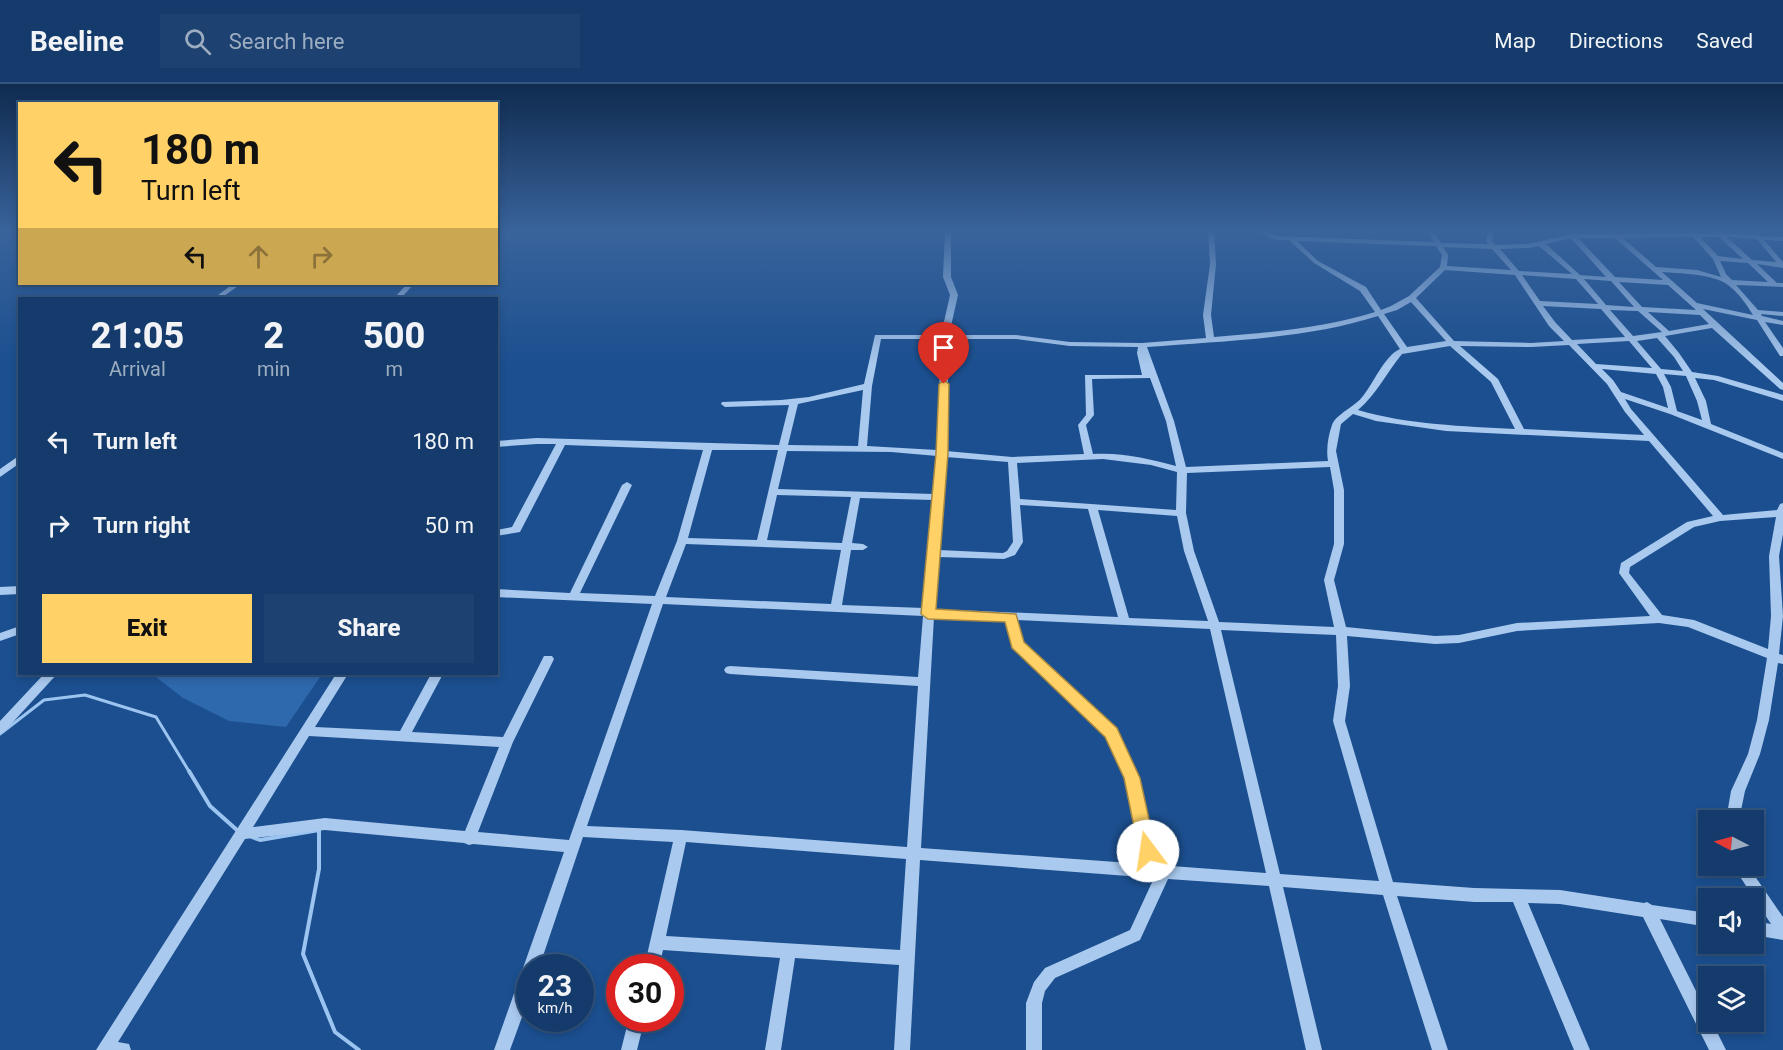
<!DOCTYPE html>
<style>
body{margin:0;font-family:Roboto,sans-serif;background:#1d4271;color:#f1f3f6;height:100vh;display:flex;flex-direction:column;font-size:22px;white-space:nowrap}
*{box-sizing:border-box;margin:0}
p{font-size:20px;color:#9dadc1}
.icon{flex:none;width:33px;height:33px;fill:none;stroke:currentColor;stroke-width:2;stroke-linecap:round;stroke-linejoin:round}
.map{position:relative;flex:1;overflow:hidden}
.drawer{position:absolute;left:18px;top:213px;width:480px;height:378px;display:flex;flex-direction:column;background:#143b6b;border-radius:0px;box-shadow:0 3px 9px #0003,0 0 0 2px #33557e}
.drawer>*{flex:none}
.guide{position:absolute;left:18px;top:18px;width:480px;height:183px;border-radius:0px;box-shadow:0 3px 9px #0003,0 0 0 2px #33557e;background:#ffd166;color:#111;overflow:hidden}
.needle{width:39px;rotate:276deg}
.controls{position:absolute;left:1698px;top:726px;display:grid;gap:12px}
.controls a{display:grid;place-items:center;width:66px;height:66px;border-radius:0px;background:#143b6b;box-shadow:0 3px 9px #0003,0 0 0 2px #33557e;font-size:30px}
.speed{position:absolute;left:516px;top:870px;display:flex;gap:12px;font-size:30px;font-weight:700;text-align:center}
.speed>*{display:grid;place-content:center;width:78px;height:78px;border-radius:50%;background:#143b6b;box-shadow:0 3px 9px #0003,0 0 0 2px #33557e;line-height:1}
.speed small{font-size:15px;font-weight:400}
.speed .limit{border:9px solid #d22;background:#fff;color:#111}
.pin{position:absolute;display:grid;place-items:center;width:51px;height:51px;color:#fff;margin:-62px -26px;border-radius:50% 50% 50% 0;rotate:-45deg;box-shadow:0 0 6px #0007}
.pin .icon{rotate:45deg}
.me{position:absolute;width:66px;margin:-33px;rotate:346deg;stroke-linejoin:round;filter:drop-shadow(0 0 4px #0008)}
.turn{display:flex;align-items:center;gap:21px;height:126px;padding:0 24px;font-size:27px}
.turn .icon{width:78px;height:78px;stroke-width:2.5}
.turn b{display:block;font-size:42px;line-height:51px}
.lanes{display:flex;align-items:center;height:57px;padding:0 24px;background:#0003;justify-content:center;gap:30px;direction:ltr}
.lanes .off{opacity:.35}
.eta{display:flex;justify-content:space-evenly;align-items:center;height:102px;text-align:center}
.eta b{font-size:36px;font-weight:800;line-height:42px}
.button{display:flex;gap:12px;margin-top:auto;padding:12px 24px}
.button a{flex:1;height:69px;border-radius:0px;background:#ffd166;color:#111;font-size:24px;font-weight:800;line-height:69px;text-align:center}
.button a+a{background:#1d4271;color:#f1f3f6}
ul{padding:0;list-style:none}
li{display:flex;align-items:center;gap:18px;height:84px;padding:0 24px}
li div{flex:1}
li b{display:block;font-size:22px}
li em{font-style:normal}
header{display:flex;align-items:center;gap:36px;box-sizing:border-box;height:84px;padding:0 30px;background:#143b6b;border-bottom:2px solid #33557e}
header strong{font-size:28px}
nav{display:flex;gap:33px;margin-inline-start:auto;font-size:21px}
.search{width:420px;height:54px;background:#1d4271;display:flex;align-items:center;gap:15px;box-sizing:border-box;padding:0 21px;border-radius:0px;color:#9dadc1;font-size:22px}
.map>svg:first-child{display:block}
</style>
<header>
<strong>Beeline</strong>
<div class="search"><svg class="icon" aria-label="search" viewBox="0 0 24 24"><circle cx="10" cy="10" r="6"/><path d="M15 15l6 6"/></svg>Search here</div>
<nav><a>Map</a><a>Directions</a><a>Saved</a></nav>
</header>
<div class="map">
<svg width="1783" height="966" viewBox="0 0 1783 966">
<rect width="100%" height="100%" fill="#1b4f8f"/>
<path fill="#2e69ad" d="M152 590H322L286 643 229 637 183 614Z"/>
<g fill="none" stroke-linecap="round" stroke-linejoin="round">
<path stroke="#9cc4f0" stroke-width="3" d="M0 650 44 616 85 611 156 633 190 689"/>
<path stroke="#9cc4f0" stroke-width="4" d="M189 687 210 722 238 747
M252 753 260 756 319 746V785L303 870 335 948 359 966"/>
<path fill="#a9c9ee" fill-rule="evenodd" d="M945 147H951V193L958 211 949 251H1016L1070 258 1142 259 1206 254 1203 231 1210 180 1208 147H1214L1216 180 1211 231 1214 253C1267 249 1323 244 1375 228L1360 207 1314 179 1289 156C1278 156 1267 156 1261 147H1267L1269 150 1277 152 1434 158 1427 147H1433L1441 159 1488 160 1486 157 1488 147H1494L1492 157 1496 161 1528 160 1573 150H1612L1615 148 1619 150 1690 149 1693 147C1700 150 1712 151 1718 147L1722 149 1754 151 1757 149 1761 152 1783 153V157L1764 156 1783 178V184L1757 180 1777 199H1783V203L1736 201 1758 226 1783 228V232L1761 230 1762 232 1783 237V241L1765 238 1783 264V272H1780L1757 236 1703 225 1783 299V306L1780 305 1712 244 1665 252 1679 269 1692 288 1718 292 1783 311V317L1714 296 1695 294 1706 317 1711 340 1783 369V375L1670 330 1625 315 1631 325 1723 431 1777 426 1780 420 1783 419V450L1779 472 1783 532 1779 570 1783 571V580L1778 579 1769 636 1760 670 1745 707 1739 736H1726L1731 707 1748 670 1757 636 1767 574 1688 543 1659 539 1517 547 1459 559 1435 560 1347 552 1350 602 1345 637 1393 798 1474 804 1560 806 1644 819 1647 818 1652 821 1708 829V843L1660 835 1708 931V938H1712L1726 966H1709L1643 833 1560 820 1528 819 1590 966H1574L1513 818H1474L1397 812 1448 966H1432L1383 811 1283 803 1322 966H1306L1269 802 1168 795 1140 856 1055 894 1045 907 1042 919V966H1026V919L1034 898 1045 884 1130 846 1154 794 920 776 910 966H894L899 881 795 874 781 966H765L780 874 663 866 659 884H644L673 758 583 753 539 884H530V911L510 966H494L564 768 473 760 469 761 464 759 325 746 245 755 118 958 129 960 131 966H96L336 590H348L315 643 400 647 431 590H443L412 648 503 653 544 572H552L554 575 513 658 478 748 569 756 652 520 496 513V505L570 509 622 401 627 398 632 401 580 509 655 512 677 457 703 366 565 361 520 448 496 452V446L512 443 556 360H537L496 363V357L537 354 779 361 789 321 725 323 721 320 722 318 781 316 809 313 864 300 875 251H941L950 211 943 193ZM1693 153 1713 175 1721 193 1697 186 1656 183 1623 154ZM1700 153H1719L1743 175 1718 172ZM1727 153 1757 155 1776 178 1752 176ZM1571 154 1606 193 1580 191 1546 160ZM1578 154H1615L1663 196 1615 193ZM1297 157 1436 162 1442 171 1440 183 1409 212 1391 222 1381 226 1366 203 1318 177ZM1539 162 1572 190 1519 187 1500 165 1528 164ZM1443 163 1492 165 1511 186 1447 182 1448 171ZM1720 177 1748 179 1768 198 1732 196 1726 190ZM1445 186 1515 191 1549 242 1564 257 1531 259 1454 257 1416 214ZM1662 188C1679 189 1714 190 1728 201 1738 208 1747 221 1753 231L1697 219ZM1522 191 1576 195 1598 220 1540 217ZM1584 195 1611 197 1634 223 1606 221ZM1619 198 1668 201 1696 226 1642 223ZM1411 218 1446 257 1407 263 1384 230 1397 226ZM1543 222 1601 225 1625 253 1572 256 1555 238ZM1610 226 1638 227 1662 248 1633 252ZM1648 228 1700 231 1709 240 1669 247ZM1378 232 1400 265C1385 271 1373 300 1363 312 1356 322 1336 330 1332 341 1328 352 1326 366 1328 377L1186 383 1174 337 1147 263C1222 257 1306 255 1378 232ZM1657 254 1674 273 1683 287 1661 285 1637 257ZM881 255H941L937 366 867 362 872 302ZM949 255H1016L1070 262 1138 263 1137 269 1142 291H1085L1086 331 1078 341 1084 370 1012 373 946 367ZM1629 257 1652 284 1596 280 1577 260ZM1569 261 1607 300 1625 328 1644 351 1524 345 1498 295 1460 262 1531 263ZM1450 262 1491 298 1515 345C1463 342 1409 341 1358 326 1376 311 1387 288 1402 270ZM1602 285 1656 290 1663 303 1668 324 1621 308 1613 296ZM1664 290 1686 292 1697 317 1702 336 1677 327 1671 303ZM1150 294 1166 337 1176 382C1150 375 1121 368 1093 370L1086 341 1094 331 1092 295ZM863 306 858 362 788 361 798 320ZM1353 330 1376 337 1446 347 1649 357 1713 432 1687 438 1621 479 1619 489 1650 532 1517 539 1459 551 1435 552 1346 543 1334 496 1344 460V406L1336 367 1341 340ZM712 366H778L757 456 688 454ZM787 367 891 368 937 372 933 410 778 405ZM946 373 1008 378 1013 458 1007 467 1003 469 939 466ZM1103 375 1151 381 1177 388 1176 426 1020 415 1017 379ZM1330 383 1334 406V460L1324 496 1334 543 1219 538 1194 467 1186 429 1187 389ZM777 411 851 413 842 459 767 456ZM860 414 933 416 924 524 842 521 851 466H863L868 463 863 460 852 459ZM1020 421 1088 425 1118 533 934 525 938 473 1004 475 1015 471 1023 458ZM1098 426 1177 432 1184 467 1208 537 1129 534ZM1776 433 1769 472 1771 532 1768 565 1694 536 1662 531 1629 489 1630 483 1694 443 1720 437ZM686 460 841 466 831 520 666 513ZM663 520 923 532 918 593 730 582 726 583 724 586 726 589 730 590 918 602 907 763 681 746 587 742ZM934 533 1006 536 1013 564 1106 652 1126 694 1131 731 1144 780 921 764ZM1017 536 1210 545 1266 789 1158 781 1145 731 1138 694 1115 646 1022 559ZM1221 546 1336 551 1338 602 1333 637 1379 797 1280 790ZM309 652 499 663 465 747 325 734 253 743ZM686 758 906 775 900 866 666 852Z
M233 200H241L221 214H214Z
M407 200H414L401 214H394Z
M20 371V379L0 393V385Z
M20 502V510L0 511V503Z
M20 542V550L0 557V549Z
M44 590H57L4 648 0 650V637Z
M1733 782H1748L1783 833V856L1754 851V837L1771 840Z
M629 934H645L637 966H621Z"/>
</g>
<linearGradient id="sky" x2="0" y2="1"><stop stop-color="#0f2b4f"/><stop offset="0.52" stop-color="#39639b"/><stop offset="1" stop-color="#39639b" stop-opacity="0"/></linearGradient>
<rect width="1783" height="282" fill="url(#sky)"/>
<path fill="#ffd166" stroke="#a68842" stroke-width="1.5" d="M944 296 949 300 948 369 936 525 1016 530 1024 558 1117 644 1140 694 1156 767 1154 773 1148 775 1141 773 1139 767 1124 694 1105 653 1012 564 1005 538 928 535 921 530 936 369 939 300Z"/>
</svg>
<div class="controls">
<a><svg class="needle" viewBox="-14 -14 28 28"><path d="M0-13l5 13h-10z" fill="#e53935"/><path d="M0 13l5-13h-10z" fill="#9dadc1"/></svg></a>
<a><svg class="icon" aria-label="sound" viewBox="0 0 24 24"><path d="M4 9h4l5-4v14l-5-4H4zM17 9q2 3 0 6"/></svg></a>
<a><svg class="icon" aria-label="layers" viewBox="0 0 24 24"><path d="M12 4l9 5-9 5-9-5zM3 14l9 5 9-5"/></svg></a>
</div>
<div class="speed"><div>23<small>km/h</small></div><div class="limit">30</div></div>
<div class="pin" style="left:944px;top:300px;background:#d93025"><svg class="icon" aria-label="arrive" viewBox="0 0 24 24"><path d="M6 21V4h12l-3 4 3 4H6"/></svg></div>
<svg class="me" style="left:1148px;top:767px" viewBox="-20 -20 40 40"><circle r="19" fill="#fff"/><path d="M0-13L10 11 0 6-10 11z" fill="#ffd166"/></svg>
<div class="guide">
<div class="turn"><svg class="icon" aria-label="left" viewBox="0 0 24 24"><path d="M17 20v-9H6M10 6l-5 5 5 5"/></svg><div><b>180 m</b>Turn left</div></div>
<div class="lanes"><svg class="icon" aria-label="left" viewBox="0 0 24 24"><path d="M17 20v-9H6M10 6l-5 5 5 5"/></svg><svg class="icon off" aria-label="ahead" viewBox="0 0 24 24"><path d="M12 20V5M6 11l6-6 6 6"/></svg><svg class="icon off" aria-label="right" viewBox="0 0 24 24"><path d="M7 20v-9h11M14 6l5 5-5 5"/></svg></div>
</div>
<section class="drawer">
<div class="eta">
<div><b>21:05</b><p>Arrival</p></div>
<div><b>2</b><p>min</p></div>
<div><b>500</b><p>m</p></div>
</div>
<ul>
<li><svg class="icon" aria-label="left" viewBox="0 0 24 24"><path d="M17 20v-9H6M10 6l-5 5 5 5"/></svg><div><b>Turn left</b></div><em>180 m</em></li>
<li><svg class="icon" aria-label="right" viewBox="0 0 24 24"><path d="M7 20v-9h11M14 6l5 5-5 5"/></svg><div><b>Turn right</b></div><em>50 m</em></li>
</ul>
<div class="button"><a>Exit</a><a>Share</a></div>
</section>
</div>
